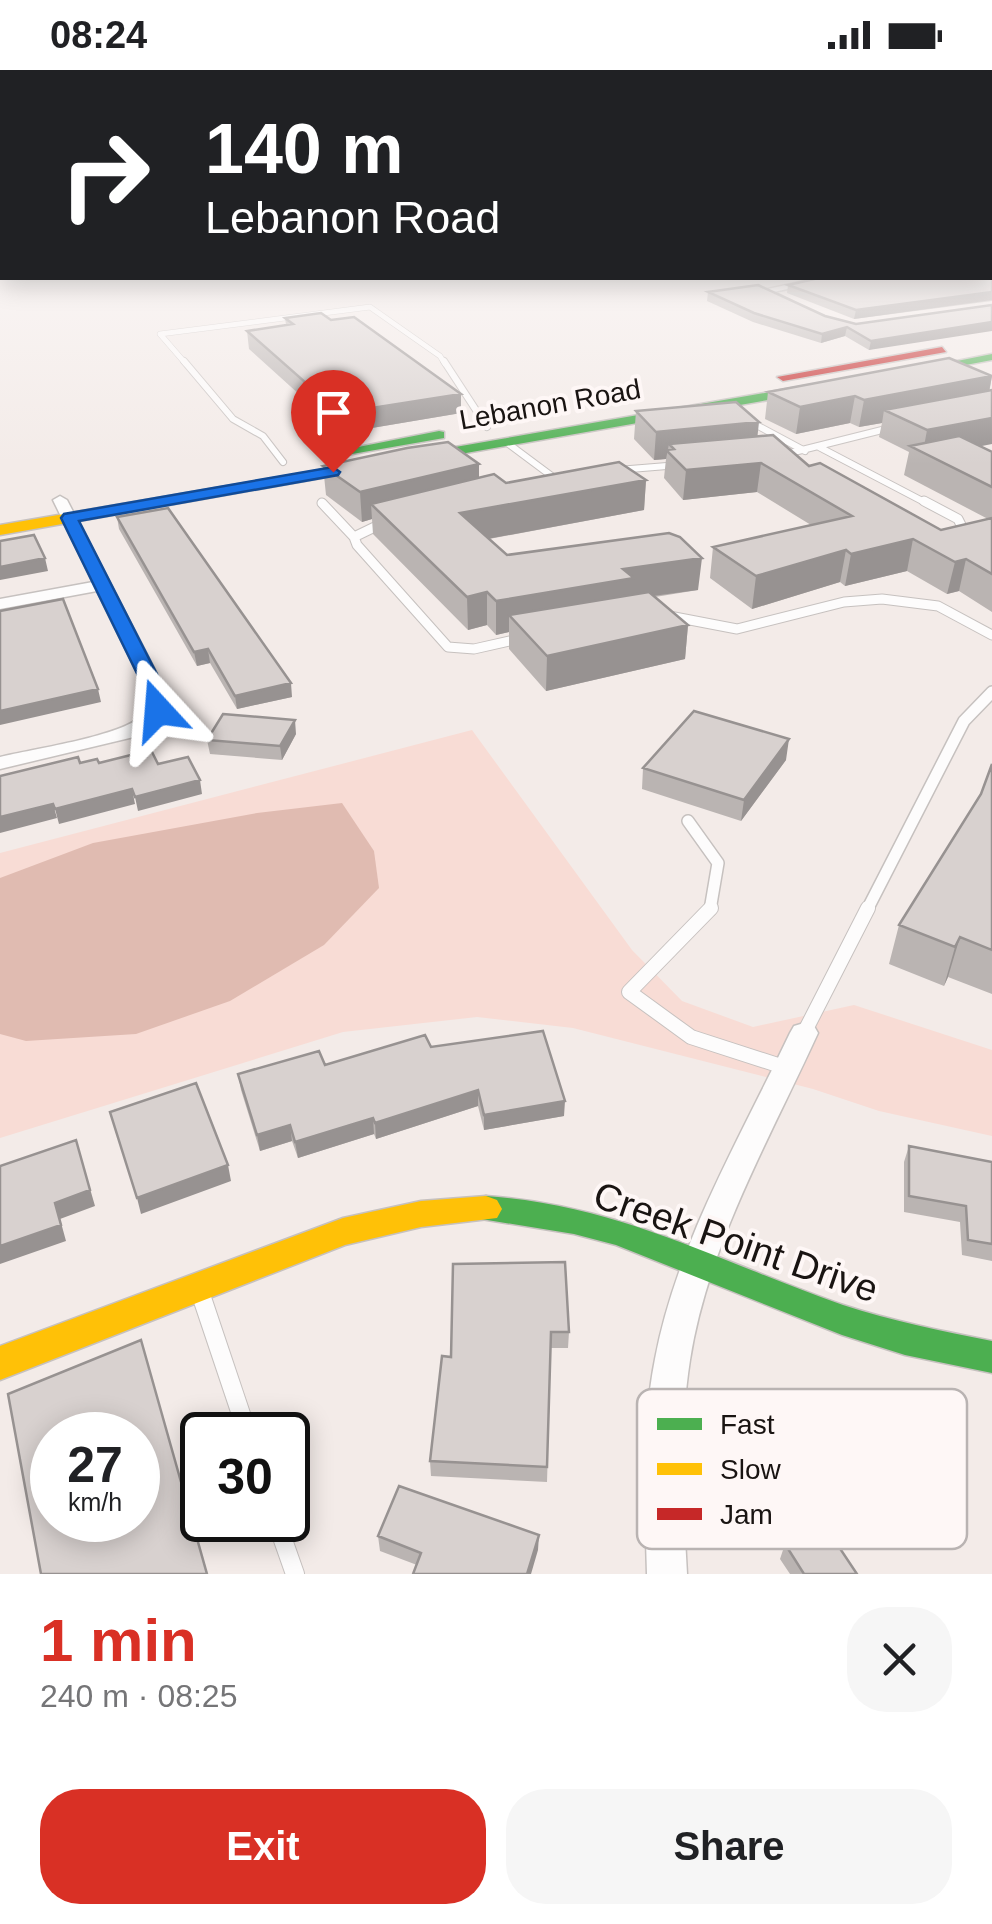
<!DOCTYPE html>
<meta charset="utf-8">
<style>
body{margin:0;font-family:Arial,sans-serif;background:#f6f6f6;color:#202124;height:100vh;display:flex;flex-direction:column;font-size:38px;white-space:nowrap}
*{box-sizing:border-box;margin:0}
p{font-size:32px;color:#757577}
.icon{flex:none;width:55px;height:55px;fill:none;stroke:currentColor;stroke-width:2;stroke-linecap:round;stroke-linejoin:round}
.map{position:relative;height:1504px;overflow:hidden}
.drawer{display:flex;flex-direction:column;background:#fff;flex:1}
.drawer>*{flex:none}
.banner{position:absolute;left:0px;top:0px;width:992px;height:210px;box-shadow:0 5px 25px #0003;background:#202124;color:#fff;overflow:hidden}
.speed{position:absolute;left:30px;top:1342px;display:flex;gap:20px;font-size:50px;font-weight:700;text-align:center}
.speed>*{display:grid;place-content:center;width:130px;height:130px;border-radius:50%;background:#fff;box-shadow:0 5px 25px #0003;line-height:1}
.speed small{font-size:25px;font-weight:400}
.speed .limit{border:5px solid #111;border-radius:15px;background:#fff;color:#111}
.pin{position:absolute;display:grid;place-items:center;width:85px;height:85px;color:#fff;margin:-102px -42px;border-radius:50% 50% 50% 0;rotate:-45deg;box-shadow:0 0 10px #0007}
.pin .icon{rotate:45deg}
.me{position:absolute;width:110px;margin:-55px;rotate:341deg;stroke-linejoin:round;filter:drop-shadow(0 0 8px #0008)}
.turn{display:flex;align-items:center;gap:35px;height:210px;padding:0 40px;font-size:45px}
.turn .icon{width:130px;height:130px;stroke-width:2.5}
.turn b{display:block;font-size:70px;line-height:85px}
.round{display:grid;place-items:center;flex:none;width:105px;height:105px;border-radius:40px;background:#f6f6f6}
.head{display:flex;align-items:center;justify-content:space-between;height:170px;padding:0 40px}
h1{font-size:60px;font-weight:800;line-height:75px;color:#d93025}
.action{display:flex;gap:20px;margin-top:auto;padding:20px 40px}
.action a{flex:1;height:115px;border-radius:40px;background:#d93025;color:#fff;font-size:40px;font-weight:800;line-height:115px;text-align:center}
.action a+a{background:#f6f6f6;color:#202124}
.status{display:flex;justify-content:space-between;align-items:center;height:70px;padding:0 50px;background:#fff;direction:ltr}
.status svg{height:28px;fill:currentColor}
.map>svg:first-child{display:block}
</style>
<div class="status"><b>08:24</b><svg viewBox="0 0 49 12"><path d="M0 12V9h3v3zM5 12V6h3v6zM10 12V3h3v9zM15 12V0h3v12zM26 1h20v11H26zM47 4h2v5h-2z"/></svg></div>
<div class="map">
<svg width="992" height="1504" viewBox="0 0 992 1504">
<rect width="100%" height="100%" fill="#f3ebe8"/>
<path fill="#f8dcd5" d="M472 660 632 880 682 931 753 957 854 935 992 980V1066L879 1041 813 1019 573 958 477 947 343 962 0 1068V783Z"/>
<path fill="#e0bbb1" d="M342 733 374 781 379 818 324 875 230 931 136 964 26 971 0 964V808L93 773 257 743Z"/>
<g fill="none" stroke-linecap="round" stroke-linejoin="round">
<g stroke="#c6c1bf" stroke-width="6">
<path id="lane-far5" d="M186 294 160 264 370 237 440 286 445 294"/>
</g>
<g stroke="#c6c1bf" stroke-width="8">
<path id="lane-far4" d="M184 291 233 349 263 366 283 392
M444 291 487 357
M747 350 805 381
M506 372 557 410
M819 377 928 434
M782 385 894 357
M618 400 679 395"/>
</g>
<g stroke="#c6c1bf" stroke-width="11">
<path id="lane-far3" d="M924 431 958 449 963 459 956 462
M322 433 354 467
M385 452 354 467 357 475 448 577 474 579 523 568
M664 545 737 559 844 532 882 529 938 536 992 565"/>
</g>
<g stroke="#c6c1bf" stroke-width="14">
<path id="lane-far2" d="M688 751 718 793 710 840
M867 840 964 651 992 622"/>
</g>
<g stroke="#c6c1bf" stroke-width="16">
<path id="lane-far1" d="M711 838 629 922 691 967 787 998
M804 963 868 838"/>
</g>
<g stroke="#c6c1bf" stroke-width="20">
<path id="lane" d="M200 1222 248 1365
M276 1450 295 1504"/>
</g>
<g stroke="#c6c1bf" stroke-width="3">
<path id="street" d="M818 208H836L774 222 792 231 788 236 759 221Z
M60 426 67 430 169 627C165 646 155 657 138 666L0 699V687C32 679 116 667 139 648 146 642 147 636 149 627L97 521 0 539V529L93 512 53 430Z
M804 953 814 956 818 963C770 1068 708 1175 690 1290 679 1360 683 1433 687 1504H647C645 1433 641 1359 655 1289 677 1173 740 1068 790 963L794 956Z"/>
</g>
<g stroke="#c6c1bf" stroke-width="3">
<path id="fast" d="M992 284V290L918 304 912 300Z
M810 315 814 316V322L415 392 408 388 415 384Z
M439 361 444 362V368L335 387 328 383Z
M486 1126C621 1135 719 1192 843 1235 892 1251 942 1261 992 1271V1303L905 1285 842 1265 616 1175 574 1164 475 1148 470 1139 475 1130Z"/>
</g>
<g stroke="#c6c1bf" stroke-width="3">
<path id="slow" d="M367 392 374 396 372 399 0 465V455Z
M486 1126 497 1130 502 1139 497 1148 421 1157 345 1175 0 1310V1276L343 1148 421 1131Z"/>
</g>
<g stroke="#c6c1bf" stroke-width="3">
<path id="jam" d="M942 277 946 282 783 311 777 307Z"/>
</g>
<use href="#lane-far5" stroke="#fdfcfc" stroke-width="5"/>
<use href="#lane-far4" stroke="#fdfcfc" stroke-width="6"/>
<use href="#lane-far3" stroke="#fdfcfc" stroke-width="9"/>
<use href="#lane-far2" stroke="#fdfcfc" stroke-width="11"/>
<use href="#lane-far1" stroke="#fdfcfc" stroke-width="14"/>
<use href="#lane" stroke="#fdfcfc" stroke-width="18"/>
<use href="#street" fill="#fdfcfc" fill-rule="evenodd"/>
<use href="#fast" fill="#4caf50" fill-rule="evenodd"/>
<use href="#slow" fill="#ffc107" fill-rule="evenodd"/>
<use href="#jam" fill="#c62828" fill-rule="evenodd"/>
</g>
<path fill="#bab4b2" d="M992 196V231L854 249 787 223 788 215Z
M708 222 856 254 992 235 869 280 845 266 821 273 753 252 707 231Z
M285 248 331 250 461 324V343L342 363 249 279 247 261 286 255Z
M992 306 980 376 992 382V542L959 521 947 524 907 501 845 516 840 512 752 539 710 508 713 477 811 455 757 422 683 430 664 408 666 389 654 390 634 369 636 341 757 366 809 396 941 460 988 449 904 405 909 382 879 367 882 353 859 357 850 353 796 364 765 349 768 322Z
M479 394V407L506 413 646 410 644 440 489 469 507 485 698 520 655 527 688 555 685 589 546 621 509 579V562L496 565 487 555 468 560 373 464 372 449 362 452 326 425 323 396Z
M117 447 292 627 237 639 210 593 197 596 119 459Z
M296 664 282 690 210 684 207 670Z
M786 690 741 751 642 719 643 698Z
M992 694V924L948 907 944 916 889 894 899 855 981 724Z
M431 977 564 1046 484 1060 478 1036 376 1069 374 1064 298 1088 292 1071 260 1081 241 1020 238 1004 325 995Z
M909 1076 992 1092V1191L962 1185 960 1152 904 1142V1092Z
M453 1194 569 1262 568 1278H551L547 1412 431 1406 430 1391 451 1287Z
M378 1466 538 1480 417 1495 380 1481Z
M785 1474 857 1504H790L780 1489Z"/>
<path fill="#979291" d="M992 222V230L854 249 856 240Z
M992 252V261L869 280 871 271Z
M847 257 845 266 821 273 822 264Z
M992 306 987 332 884 340 882 353 859 357 864 330Z
M461 324V343L342 363 340 343Z
M855 326 850 353 796 364 800 337Z
M992 348V374L931 386 923 382 927 360Z
M759 352 756 380 674 379 669 374 666 389 654 390 656 362Z
M761 393 757 422 683 430 686 400Z
M479 394V423L371 434 372 449 362 452 360 422Z
M646 410 644 440 460 474V443Z
M913 469 907 501 845 516 851 484Z
M846 480 840 512 752 539 756 506Z
M45 488 48 501 0 510V497Z
M702 488 698 520 509 545V562L496 565V531L623 499Z
M966 489 959 521 947 524 955 492Z
M487 522V555L468 560 467 527Z
M688 555 685 589 546 621 547 586Z
M208 579 210 593 197 596 194 582Z
M291 613 292 627 237 639 235 626Z
M98 619 101 632 0 655V641Z
M295 650 296 664 282 690 280 676Z
M789 669 786 690 741 751 744 730Z
M200 710 202 724 138 741 135 727Z
M132 719 135 734 59 754 55 739Z
M53 734 57 748 0 763V747Z
M960 867 948 907 944 916 955 877Z
M478 1020V1036L376 1069 375 1053Z
M565 1031 564 1046 484 1060V1045Z
M373 1048 374 1064 298 1088 295 1072Z
M290 1055 292 1071 260 1081 257 1065Z
M76 1070 95 1136 60 1149 66 1171 0 1194V1176Z
M228 1095 231 1111 141 1144 137 1128Z
M539 1465 538 1480 531 1504H527Z"/>
<path fill="#d8d1cf" stroke="#979291" stroke-width="2.5" fill-rule="evenodd" d="M990 196H992V222L856 240 788 215 819 208H990Z
M758 215 825 246 856 254 992 235V252L871 271 847 257 822 264 754 243 708 222Z
M321 243 331 250 354 247 461 324 340 343 247 261 293 254 285 248Z
M949 288 992 306 864 330 855 326 800 337 768 322Z
M992 320V348L927 360 884 340Z
M736 332 759 352 656 362 636 341Z
M773 365 809 396 820 393 941 460 992 448V504L966 489 955 492 913 469 851 484 846 480 756 506 713 477 852 446 761 393 686 400 666 380 674 379 669 374Z
M959 366 992 382V417L910 376Z
M448 372 479 394 360 422 323 396 407 378Z
M619 392 646 410 460 443 507 485 669 463 680 467 702 488 623 499 634 508 496 531 487 522 467 527 371 434 494 404 506 413Z
M168 438 291 613 235 626 208 579 194 582 117 447Z
M34 465 45 488 0 497V471Z
M649 522 688 555 547 586 509 545Z
M63 529 98 619 0 641V541Z
M694 641 789 669 744 730 643 698Z
M223 644 295 650 280 676 207 670Z
M151 680 158 694 188 687 200 710 135 727 132 719 55 739 53 734 0 747V706L78 687 80 693 97 689 99 693Z
M992 694V880L960 867 955 877 899 855 981 724Z
M543 961 565 1031 484 1045 478 1020 375 1053 373 1048 295 1072 290 1055 257 1065 238 1004 319 981 325 995 425 965 431 977Z
M196 1013 228 1095 137 1128 110 1042Z
M76 1070 90 1120 55 1133 61 1155 0 1176V1096Z
M909 1076 992 1092V1174L968 1170 966 1136 909 1126Z
M565 1192 569 1262H551L547 1397 430 1391 442 1286 451 1287 453 1194Z
M141 1270 207 1504H41L8 1324ZM52 1365H138V1450H52Z
M399 1416 539 1465 527 1504H413L421 1483 378 1466Z
M823 1453 857 1504H804L785 1474Z"/>
<linearGradient id="sky" x2="0" y2="1"><stop stop-color="#a5b7d2"/><stop offset="0.46" stop-color="#faf6f5"/><stop offset="1" stop-color="#faf6f5" stop-opacity="0"/></linearGradient>
<rect width="992" height="394" fill="url(#sky)"/>
<path fill="#1a73e8" stroke="#114b97" stroke-width="2.5" d="M333 397 340 402 338 405 79 451 169 628 165 644H151L149 628 61 448 64 444Z"/>
<g text-anchor="middle" stroke-width="8" stroke-linejoin="round" paint-order="stroke">
<g font-size="28" fill="#191412" stroke="#fef7f6">
<text transform="translate(550 334) rotate(-10)" y="10">Lebanon Road</text>
</g>
<g font-size="38" fill="#191412" stroke="#fef7f6">
<text transform="translate(736 1172) rotate(19)" y="13">Creek Point Drive</text>
</g>
</g>
<rect x="637" y="1319" width="330" height="160" rx="15" fill="#fef7f6" stroke="#b9b3b2" stroke-width="2.5"/>
<rect x="657" y="1348" width="45" height="12" fill="#4caf50"/>
<rect x="657" y="1393" width="45" height="12" fill="#ffc107"/>
<rect x="657" y="1438" width="45" height="12" fill="#c62828"/>
<g font-size="28" fill="#191412">
<text x="720" y="1364">Fast</text>
<text x="720" y="1409">Slow</text>
<text x="720" y="1454">Jam</text>
</g>
</svg>
<div class="speed"><div>27<small>km/h</small></div><div class="limit">30</div></div>
<div class="pin" style="left:333px;top:402px;background:#d93025"><svg class="icon" aria-label="arrive" viewBox="0 0 24 24"><path d="M6 21V4h12l-3 4 3 4H6"/></svg></div>
<svg class="me" style="left:158px;top:640px" viewBox="-20 -20 40 40"><path d="M0-17L14 15 0 8-14 15z" fill="#1a73e8" stroke="#fff" stroke-width="4"/></svg>
<div class="banner">
<div class="turn"><svg class="icon" aria-label="right" viewBox="0 0 24 24"><path d="M7 20v-9h11M14 6l5 5-5 5"/></svg><div><b>140 m</b>Lebanon Road</div></div>
</div>
</div>
<section class="drawer">
<div class="head"><div><h1>1 min</h1><p>240 m · 08:25</p></div><a class="round"><svg class="icon" aria-label="close" viewBox="0 0 24 24"><path d="M6 6l12 12M18 6L6 18"/></svg></a></div>
<div class="action"><a>Exit</a><a>Share</a></div>
</section>
